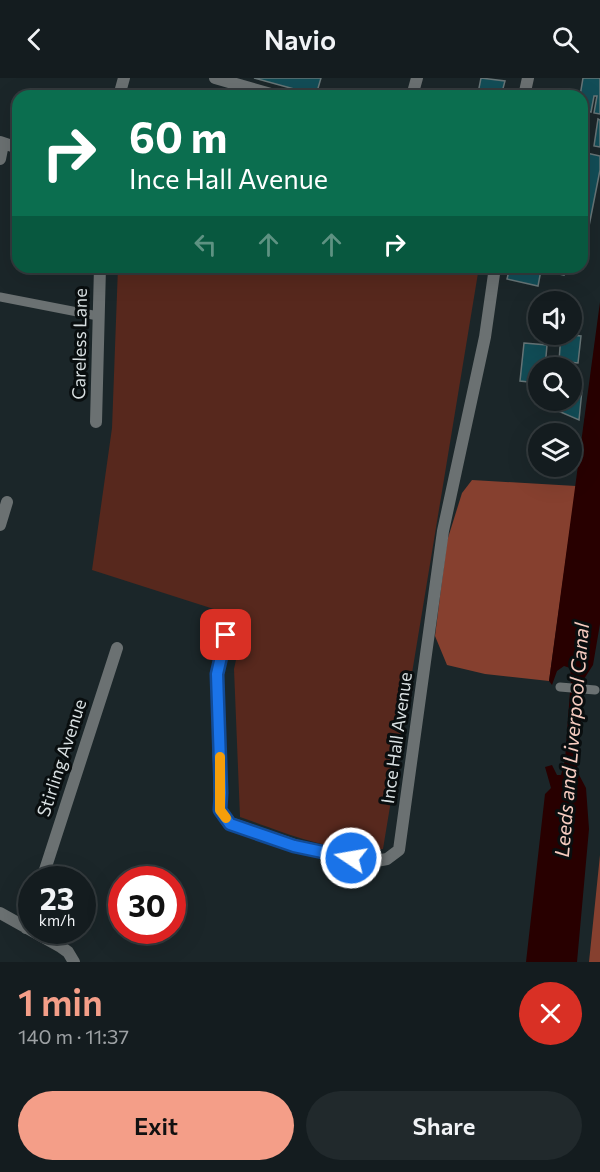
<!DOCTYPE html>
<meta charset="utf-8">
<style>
body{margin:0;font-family:Commissioner,sans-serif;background:#21292c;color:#f1f3f6;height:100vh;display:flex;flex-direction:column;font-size:22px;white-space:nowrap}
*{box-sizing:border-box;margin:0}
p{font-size:20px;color:#9da1a4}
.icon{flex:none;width:33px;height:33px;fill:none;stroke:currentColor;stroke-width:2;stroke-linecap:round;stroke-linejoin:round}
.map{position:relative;height:884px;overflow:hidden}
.panel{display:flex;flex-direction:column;background:#141c1f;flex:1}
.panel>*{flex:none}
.banner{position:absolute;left:12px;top:12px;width:576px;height:183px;border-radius:18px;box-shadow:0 6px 24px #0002,0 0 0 2px #333a3d;background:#0b6e4f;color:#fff;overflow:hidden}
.fabs{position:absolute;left:528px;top:213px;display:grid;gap:12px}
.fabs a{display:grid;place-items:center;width:54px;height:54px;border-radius:50%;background:#141c1f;box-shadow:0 6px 24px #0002,0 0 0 2px #333a3d;font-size:30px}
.speed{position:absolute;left:18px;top:788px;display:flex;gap:12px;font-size:30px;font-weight:700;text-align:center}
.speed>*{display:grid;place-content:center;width:78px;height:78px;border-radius:50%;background:#141c1f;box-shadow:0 6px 24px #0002,0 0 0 2px #333a3d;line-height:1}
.speed small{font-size:15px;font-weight:400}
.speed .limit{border:9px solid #d22;background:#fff;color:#111}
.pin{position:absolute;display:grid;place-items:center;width:51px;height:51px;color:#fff;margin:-26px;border-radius:12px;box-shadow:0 3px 9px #0006}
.me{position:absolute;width:66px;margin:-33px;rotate:282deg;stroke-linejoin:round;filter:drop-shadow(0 0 4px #0008)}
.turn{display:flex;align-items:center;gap:21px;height:126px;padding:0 18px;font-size:27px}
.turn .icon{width:78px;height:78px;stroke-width:2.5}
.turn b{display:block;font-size:42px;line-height:51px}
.lanes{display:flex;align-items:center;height:57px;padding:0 18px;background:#0003;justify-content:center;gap:30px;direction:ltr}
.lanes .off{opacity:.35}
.round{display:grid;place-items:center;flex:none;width:63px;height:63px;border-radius:32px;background:#21292c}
.summary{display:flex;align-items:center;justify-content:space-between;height:102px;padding:0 18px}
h1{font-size:36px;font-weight:600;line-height:45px;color:#f49e88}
.action{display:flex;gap:12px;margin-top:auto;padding:12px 18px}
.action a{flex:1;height:69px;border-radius:36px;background:#f49e88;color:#111;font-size:24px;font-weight:600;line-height:69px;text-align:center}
.action a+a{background:#21292c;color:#f1f3f6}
header{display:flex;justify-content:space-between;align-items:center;height:78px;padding:0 18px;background:#141c1f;font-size:27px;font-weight:600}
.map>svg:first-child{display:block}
</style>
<header><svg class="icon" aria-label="back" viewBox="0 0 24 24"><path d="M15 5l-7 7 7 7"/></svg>Navio<svg class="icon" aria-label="search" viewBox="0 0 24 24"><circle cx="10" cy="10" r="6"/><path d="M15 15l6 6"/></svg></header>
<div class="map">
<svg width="600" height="884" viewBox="0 0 600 884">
<rect width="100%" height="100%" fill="#1b2629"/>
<path fill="#57281d" d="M118 189H479L383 771C339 778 282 754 240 739L234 591 245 541 92 492 112 350Z"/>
<path fill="#86402f" d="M472 402 576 408 549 603 485 596 447 587 435 558 447 463 462 415Z
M600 739V884H589L600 777Z"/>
<path fill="#280000" d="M600 224V546L593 587 584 601 577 693 586 710 589 751 577 884H526L545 716 551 710 545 689 552 687 557 697H561L565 682 571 600 570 590 564 588 557 593 552 607 549 603Z"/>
<path fill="#124d57" stroke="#677577" stroke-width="1.5" d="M254 0H321L316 17Z
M481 0 505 3 501 18 478 15Z
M583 0H600V36L594 35 597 18H594L591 34 582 32V18H580Z
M598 41 600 42V69L594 68Z
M582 74 600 78V92L589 148 582 146Z
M510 189H565L564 197 541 192 538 208 507 201Z
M561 256 581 258 578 285 559 283Z
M524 265 547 267 545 290H538V305L520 303Z
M572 311 582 312 579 342 556 332 557 327 550 326V322H572Z"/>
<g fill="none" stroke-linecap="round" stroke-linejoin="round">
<path stroke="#6b7172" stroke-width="9" d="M0 219 98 238
M560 609 595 612"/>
<path stroke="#6b7172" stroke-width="12" d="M215 0 278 18
M119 18 124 0
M412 18 417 0
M524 18 528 0
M0 64 18 70
M0 81 3 66
M96 344 100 189
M0 447 7 424
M226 557 217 596 220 732 230 745 294 767 371 784 387 781 399 772 443 453 485 259 495 189
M42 801 117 570
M0 835 61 869 68 874 74 884
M26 850 32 833"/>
</g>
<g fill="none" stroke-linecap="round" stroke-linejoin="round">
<g stroke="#114b97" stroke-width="15">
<path id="route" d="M226 557 217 596 221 715 220 732 230 746 294 768 351 780"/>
</g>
<use href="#route" stroke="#1a73e8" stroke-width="10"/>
<path stroke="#f59e0b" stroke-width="10" d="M220 679V732L226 740"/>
</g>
<g text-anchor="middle" stroke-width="6" stroke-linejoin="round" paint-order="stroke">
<g font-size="18" fill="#d8dfe1" stroke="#090e0f">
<text transform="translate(80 266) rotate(-89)" y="6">Careless Lane</text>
<text transform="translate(397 660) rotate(-82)" y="6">Ince Hall Avenue</text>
<text transform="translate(62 680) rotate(-72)" y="6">Stirling Avenue</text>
</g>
<g font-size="20" font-style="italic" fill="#f7ccc0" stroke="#090e0f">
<text transform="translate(572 662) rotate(-85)" y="7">Leeds and Liverpool Canal</text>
</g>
</g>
</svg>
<div class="fabs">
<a><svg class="icon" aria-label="sound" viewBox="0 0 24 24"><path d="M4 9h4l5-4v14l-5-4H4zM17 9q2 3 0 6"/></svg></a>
<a><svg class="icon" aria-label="search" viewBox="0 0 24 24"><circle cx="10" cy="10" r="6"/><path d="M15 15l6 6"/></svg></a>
<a><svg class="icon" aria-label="layers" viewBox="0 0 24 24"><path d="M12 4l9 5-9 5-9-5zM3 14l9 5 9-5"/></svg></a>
</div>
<div class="speed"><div>23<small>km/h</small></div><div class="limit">30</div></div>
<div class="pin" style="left:226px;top:557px;background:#d93025"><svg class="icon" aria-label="arrive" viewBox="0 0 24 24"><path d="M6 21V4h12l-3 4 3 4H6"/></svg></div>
<svg class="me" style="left:351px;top:780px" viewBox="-20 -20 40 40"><circle r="17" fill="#1a73e8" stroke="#fff" stroke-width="3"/><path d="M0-11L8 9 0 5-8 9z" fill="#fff"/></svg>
<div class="banner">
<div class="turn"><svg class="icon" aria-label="right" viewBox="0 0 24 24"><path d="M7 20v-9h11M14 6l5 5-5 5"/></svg><div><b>60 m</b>Ince Hall Avenue</div></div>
<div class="lanes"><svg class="icon off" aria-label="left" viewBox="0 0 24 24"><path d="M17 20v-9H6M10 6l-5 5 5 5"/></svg><svg class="icon off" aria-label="ahead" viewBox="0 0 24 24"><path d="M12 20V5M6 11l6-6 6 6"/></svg><svg class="icon off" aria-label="ahead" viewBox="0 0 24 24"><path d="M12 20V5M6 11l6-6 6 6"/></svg><svg class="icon" aria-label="right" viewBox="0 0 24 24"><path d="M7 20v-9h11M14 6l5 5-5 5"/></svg></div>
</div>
</div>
<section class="panel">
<div class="summary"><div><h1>1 min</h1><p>140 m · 11:37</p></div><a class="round" style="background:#d93025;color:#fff"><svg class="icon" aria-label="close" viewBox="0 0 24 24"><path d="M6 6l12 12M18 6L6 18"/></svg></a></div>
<div class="action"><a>Exit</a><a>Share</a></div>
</section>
